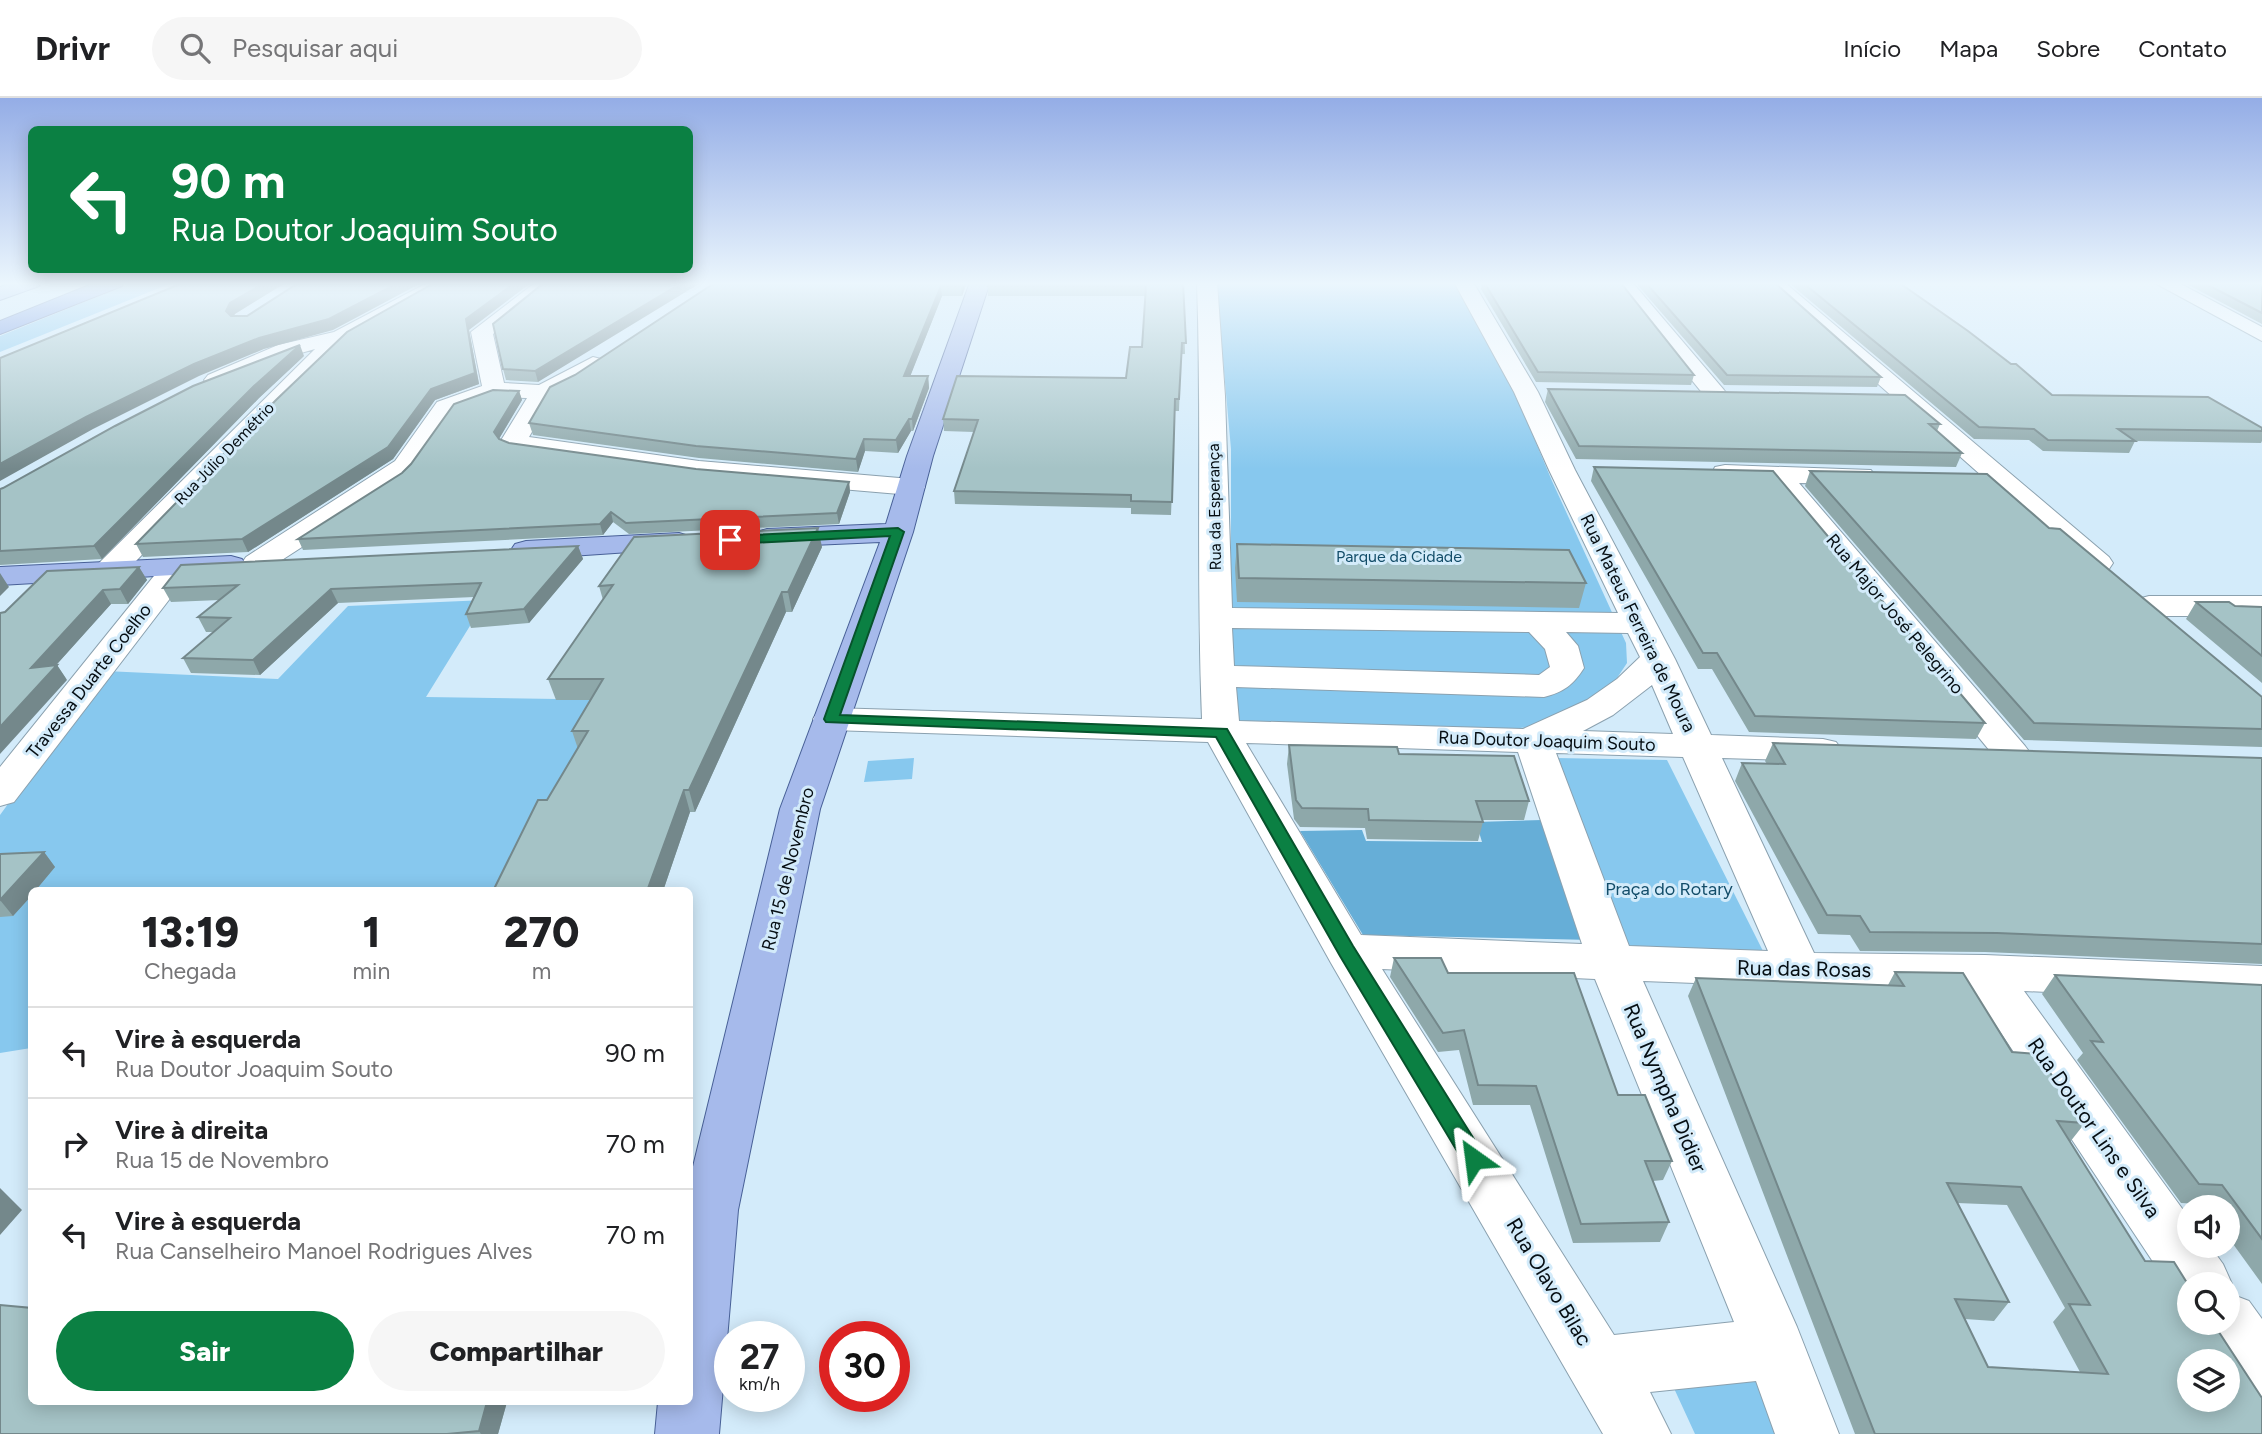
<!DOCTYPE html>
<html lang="pt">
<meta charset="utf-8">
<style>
body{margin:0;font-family:Figtree,sans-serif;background:#f6f6f6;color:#202124;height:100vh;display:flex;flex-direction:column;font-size:26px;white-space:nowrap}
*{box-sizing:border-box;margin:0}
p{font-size:23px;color:#757577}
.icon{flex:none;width:38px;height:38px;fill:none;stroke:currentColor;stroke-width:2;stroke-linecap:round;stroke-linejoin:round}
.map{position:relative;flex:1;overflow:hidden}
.side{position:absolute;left:28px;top:789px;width:665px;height:518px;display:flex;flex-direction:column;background:#fff;border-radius:10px;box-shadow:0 4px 18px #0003}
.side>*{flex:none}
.top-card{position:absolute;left:28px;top:28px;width:665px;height:147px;border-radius:10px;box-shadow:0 4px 18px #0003;background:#0b8043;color:#fff;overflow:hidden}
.controls{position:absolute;left:2177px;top:1097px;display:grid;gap:14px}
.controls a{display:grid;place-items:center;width:63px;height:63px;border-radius:50%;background:#fff;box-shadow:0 4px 18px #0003;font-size:35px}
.speed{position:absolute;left:714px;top:1223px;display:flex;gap:14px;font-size:35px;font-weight:700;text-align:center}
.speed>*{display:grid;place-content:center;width:91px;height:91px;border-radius:50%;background:#fff;box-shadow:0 4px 18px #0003;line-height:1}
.speed small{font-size:18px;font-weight:400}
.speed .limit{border:10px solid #d22;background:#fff;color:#111}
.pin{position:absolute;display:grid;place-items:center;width:60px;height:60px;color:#fff;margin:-30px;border-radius:14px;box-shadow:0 4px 10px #0006}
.me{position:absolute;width:77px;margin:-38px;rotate:329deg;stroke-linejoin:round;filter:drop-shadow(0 0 5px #0008)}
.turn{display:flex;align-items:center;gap:24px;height:147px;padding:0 28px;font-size:32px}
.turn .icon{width:91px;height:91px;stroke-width:2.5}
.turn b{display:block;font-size:49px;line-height:60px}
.eta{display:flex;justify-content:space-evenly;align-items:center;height:119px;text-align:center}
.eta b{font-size:42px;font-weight:800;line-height:49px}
.cta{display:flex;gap:14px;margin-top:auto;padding:14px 28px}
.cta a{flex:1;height:80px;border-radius:42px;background:#0b8043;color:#fff;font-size:28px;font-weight:800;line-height:80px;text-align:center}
.cta a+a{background:#f6f6f6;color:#202124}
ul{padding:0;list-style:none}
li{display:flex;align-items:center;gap:21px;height:91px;padding:0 28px;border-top:2px solid #e0e0e0}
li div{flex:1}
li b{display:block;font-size:26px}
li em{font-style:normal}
header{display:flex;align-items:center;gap:42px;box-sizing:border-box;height:98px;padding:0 35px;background:#fff;border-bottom:2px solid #e0e0e0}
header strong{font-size:33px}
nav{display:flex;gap:38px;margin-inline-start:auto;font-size:24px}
.search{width:490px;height:63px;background:#f6f6f6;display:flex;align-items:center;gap:18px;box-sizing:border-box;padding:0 24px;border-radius:38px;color:#757577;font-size:26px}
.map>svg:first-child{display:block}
</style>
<header>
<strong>Drivr</strong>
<div class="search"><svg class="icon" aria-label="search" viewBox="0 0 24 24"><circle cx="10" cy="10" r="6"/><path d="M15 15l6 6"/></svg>Pesquisar aqui</div>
<nav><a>Início</a><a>Mapa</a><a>Sobre</a><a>Contato</a></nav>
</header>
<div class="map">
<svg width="2262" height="1336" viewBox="0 0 2262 1336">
<rect width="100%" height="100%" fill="#d3ebfa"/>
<path fill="#87c8ee" d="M134 184H174L0 254V238Z
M1216 184H1454L1511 285 1552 383 1626 545 1627 565 1613 586 1569 624 1512 631 1231 623V351Z
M486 502 426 599 624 602 519 793H32L31 950 0 955V717L105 573 278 581 348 508Z
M914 660 912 681 864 684 868 663Z
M1556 660 1667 662 1763 853 1630 850Z
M1758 1281 1776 1336H1695L1672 1286Z"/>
<path fill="#66aed7" d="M1542 722 1593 842 1363 837 1300 733 1362 732 1366 743 1482 744 1476 724Z"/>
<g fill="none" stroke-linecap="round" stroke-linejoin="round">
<g stroke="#8ba1af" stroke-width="2">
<path id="minor" d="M429 184H453L350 243 279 312 119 481 108 483 97 481 93 474 97 467 315 251 294 257 216 289 208 287 204 282 208 277 278 247 334 234Z
M536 184H558L493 236 504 285 539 287 593 259 601 261 604 266 601 271 552 299 529 339 699 363 911 381 921 383 925 389 921 395 911 397 699 379 513 352 504 349 500 344 527 300 496 299 461 310 455 314 413 375 404 383 268 471 257 474 246 471 242 465 246 459 395 363 437 304 482 288 471 234Z
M1197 184H1217L1225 298 1232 510 1618 515 1549 372 1514 294 1454 184H1473L1538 294 1575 372 1675 561 1711 637 1823 641 1836 644 1842 652 1836 660 1823 663 1722 660 1814 855 1985 857 2262 868V904L2024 893 2189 1120V1148H2210L2223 1166 2232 1186 2228 1195V1186H2189V1209L2181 1206 1972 891 1799 889 1643 883 1797 1229 1839 1336H1775L1756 1283 1650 1294 1671 1336H1603L1331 865 1208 644 831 632 818 629 813 621 818 613 831 610 1202 621C1196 476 1202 330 1197 184ZM1232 530 1529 534 1545 551 1550 569 1539 577 1234 568ZM1566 534 1628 535 1640 559 1617 581 1587 602 1523 631 1239 623 1236 589 1544 599C1564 594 1573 587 1584 570L1578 548ZM1652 587 1673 636 1583 633 1613 617ZM1246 645 1518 654 1582 846 1361 837ZM1556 655 1683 659 1768 853 1629 848ZM1382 871 1595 881 1734 1224 1614 1237Z
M1612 184H1632L1724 292 1728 297 1724 302H1708Z
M1763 184H1784L2109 459 2113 465 2109 471 2098 474 2087 471Z
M2153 184H2177L2262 229V243Z
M1725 367 1871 372 1875 378 1871 384 1861 386 1799 385 2025 648 2031 656 2025 664 2012 668 1999 664 1769 384 1715 381 1712 375 1715 369Z
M177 461 188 463 192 470 188 477 14 704 0 708V669L166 463Z
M2149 498H2262V518H2149L2138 515 2133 508 2138 501Z
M2228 1195 2249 1203 2262 1221V1304C2240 1295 2228 1289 2228 1264H2219L2198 1225H2228Z"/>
</g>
<g stroke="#486097" stroke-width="2">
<path id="major" d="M13 184H41L39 188 0 202V189Z
M970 184H990L933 358 913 434 820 711 738 1112 719 1336H655L658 1304H690V1081L780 711 880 444 767 449 757 446 752 440 757 434 767 431 886 426 907 358Z
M679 435 689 438 694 444 689 450 526 461 515 458 511 452 515 446 526 443Z
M231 458 242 461 246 467 242 473 0 487V469Z"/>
</g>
<g stroke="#486097" stroke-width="2">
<path id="highway" d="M97 184H124L122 188 0 236V223Z"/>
</g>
<use href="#minor" fill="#fff" fill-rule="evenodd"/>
<use href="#major" fill="#a6baeb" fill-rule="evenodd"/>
<use href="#highway" fill="#6b8cde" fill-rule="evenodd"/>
</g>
<path fill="#8ea8aa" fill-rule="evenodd" d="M545 184 538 284 506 282 503 271Z
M716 184H967L962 198H942L910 278H928L929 290 913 333H911L898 355 865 353 858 374 699 360 533 337 529 325 575 277Z
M1183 184 1185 256H1181L1179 313H1175L1171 417 1131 416V410L955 406 954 393 974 334 944 333 943 321 1126 280 1142 249 1146 198H988V188Z
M1482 184H1620L1694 277 1691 287 1536 284 1481 191Z
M1635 184H1774L1881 279 1877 289 1724 287Z
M1788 184H1898L2052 297 2262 330V343L2261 345 2135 343 2129 355 2043 353 2029 342 1974 341Z
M2183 184H2262V226Z
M469 232 479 286 435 302 393 361 248 454 143 459 136 446Z
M304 258 259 300 102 461 0 467V391L3 390Z
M1548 291 1940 326 1937 333 1962 355 1956 369 1576 361 1545 304Z
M519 293 522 302 499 341 509 345 696 371 849 384 850 394 839 426 629 436 613 424 603 437 303 452 298 441 402 375Z
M1594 369 1985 625 1976 641 1749 634 1712 571H1698L1591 383Z
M1810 373 2049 430 2262 599V649L2024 642 1805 388Z
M1237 446 1586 485 1579 510 1237 504 1235 470Z
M578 448 583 461 529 525 471 530 466 516 474 499 338 505 260 577 191 575 183 560 214 534H206L198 519 220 502 171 504 163 490Z
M822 449 792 514H786L695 714H690L663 793H493L578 651 572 633 590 602H556L548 581 603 502 599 488Z
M139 469 147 482 128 506H111L56 567H57L67 582 0 515Z
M2196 504 2235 508 2262 509V585L2186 521Z
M1773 645 2262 660V866L1985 854 1860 853 1850 837 1818 836 1735 683 1742 665 1767 666 1765 663Z
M1289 647 1399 656 1529 703 1524 722H1482L1483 724 1478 743 1367 741 1365 730 1300 729 1294 721 1287 666Z
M44 754 55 769 35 793H32V797L13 818 0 819V756Z
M1394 860 1448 875 1618 997 1672 1063 1663 1082 1653 1083 1669 1124 1660 1144 1573 1145 1530 1007H1473L1459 952 1438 954 1390 879Z
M1895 874 2012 954 2085 1025 2070 1044 2145 1163 2262 1336H1855L1688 898 1696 880 1888 887ZM1957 1105 2007 1107 2065 1210 2053 1224 2080 1274 1988 1269 1965 1221 1994 1223 2009 1204Z
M2055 877 2262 887V1186L2228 1139V1110H2207L2204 1106 2181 1105 2077 962 2083 955 2042 896Z
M32 1304H507L498 1336H0Z"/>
<path fill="#74888b" d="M266 184H287L235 216 231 224 226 213 230 205Z
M400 184H423L333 232 264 251 199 278 93 331 0 383V366L86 319 194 266Z
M516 184H532L469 232 479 286 435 302 393 361 248 454 242 441 466 221Z
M683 184H702L538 284 535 273Z
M963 184H967L962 198 961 188Z
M941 188 942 198 906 289 904 278Z
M300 247 304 258 259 300 102 461 94 448 254 288Z
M928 278 929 290 913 333 912 321Z
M519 293 522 302 497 344 494 334Z
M909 321 911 333 898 355 896 342Z
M864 341 865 353 858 374 856 361Z
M849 384 850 394 839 426 837 415Z
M611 414 613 424 603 437 600 426Z
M818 430 822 449 792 514 788 494Z
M578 448 583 461 529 525 524 511Z
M139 469 147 482 128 506 120 491Z
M0 475 9 489 0 498Z
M331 491 338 505 260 577 253 562Z
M103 492 111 506 41 584 31 570Z
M782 494 786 514 695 714 689 692Z
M57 567 67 582 0 656V629Z
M684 692 690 714 663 793H647Z
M44 754 55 769 35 793H32V797L13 818 0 802Z
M0 1090 22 1112 0 1137Z
M487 1304H507L498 1336H481L479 1333Z"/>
<path fill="#a5c3c6" stroke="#74888b" stroke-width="2" fill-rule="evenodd" d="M185 184H266L230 205 226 213 231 218H247L300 184H400L329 221 259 240 194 266 86 319 0 366V260Z
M436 184H516L466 221 475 275 431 291 388 349 242 441 136 446 276 302 347 234Z
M545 184H683L535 273 503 271 493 226Z
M716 184H963L961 188H941L904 278H928L912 321H909L896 342 864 341 856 361 696 348 529 325 550 289 575 277Z
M989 184H1183L1186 245H1182L1179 301H1175L1172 404 1131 403V397L954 393 978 322 943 321 957 278 1126 280 1130 249H1142L1146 188H988Z
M1484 184H1620L1694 277 1538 274Z
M1645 184H1774L1881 279 1727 277Z
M1802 184H1898L1968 233 2011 266H2016L2052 297 2208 299 2262 330V333L2118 331 2135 343 2048 342 2034 331 1979 329Z
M2202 184H2262V215Z
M300 247 254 288 94 448 0 453V391L3 390 115 328 193 288Z
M1548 291 1905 297 1940 326H1929L1962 355 1579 348Z
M493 292 519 293 494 334 499 341 509 345 696 371 849 384 837 415 626 425 611 414 600 426 298 441 402 375 411 366 454 306Z
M1594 369 1773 373 1985 625 1755 618 1717 555H1703Z
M1810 373 1987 376 2049 430 2060 431 2262 599V631L2034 625Z
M818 430 788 494H782L689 692H684L647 793H493L538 702H547L588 633H572L603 581H548L613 487 599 488 634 439Z
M1237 446 1569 452 1586 485 1239 480Z
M578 448 524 511 466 516 481 485 331 491 253 562 183 560 230 520 198 519 238 487 163 490 181 467Z
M139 469 120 491 103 492 31 570 57 567 0 629V515L5 514 47 473Z
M2196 504H2229L2235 508 2262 509V558Z
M1773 645 2262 660V846L1997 835 1870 834 1860 818 1827 817 1742 665 1785 666Z
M1289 647 1397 649 1399 656 1514 658 1529 703H1476L1483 724 1369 722 1368 711 1302 710 1296 702Z
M44 754 0 802V756Z
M1394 860H1441L1448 875H1574L1618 997H1645L1672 1063H1645L1669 1124 1581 1126 1536 988 1478 987 1464 932 1443 935Z
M1895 874 1963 875 2012 954 2037 956 2085 1025 2057 1023 2145 1163 2174 1164 2189 1188V1225H2213L2262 1300V1336H1875L1696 880 1904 888ZM1947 1085 2021 1089 2090 1207 2069 1206 2108 1276 1988 1269 1955 1201 2009 1204ZM2189 1264H2228V1302H2189Z
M2055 877 2262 887V1141L2222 1087 2199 1086 2091 943 2103 944Z
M0 1207 32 1210V1304H487L479 1333 447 1336H0Z"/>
<linearGradient id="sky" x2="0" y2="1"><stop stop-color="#94ade6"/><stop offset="0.5" stop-color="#ebf6fd"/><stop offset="1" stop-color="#ebf6fd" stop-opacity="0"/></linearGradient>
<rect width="2262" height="371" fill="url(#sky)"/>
<path fill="#0b8043" stroke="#07532c" stroke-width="2" d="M898 430 904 434 840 617 1227 631 1353 848 1482 1054 1485 1061 1482 1068 1474 1070 1466 1068 1340 858 1216 639 826 624 824 621 890 438 730 446 724 442 730 438Z"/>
<g text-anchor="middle" stroke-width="6" stroke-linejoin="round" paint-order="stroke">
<g font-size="16" fill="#060e13" stroke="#d3ebfa">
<text transform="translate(224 355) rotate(-46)" y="6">Rua Júlio Demétrio</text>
<text transform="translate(1214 409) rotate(-91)" y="6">Rua da Esperança</text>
</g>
<g font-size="16" fill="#134d69" stroke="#d3ebfa">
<text x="1399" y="464">Parque da Cidade</text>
</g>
<g font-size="18" fill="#060e13" stroke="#d3ebfa">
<text transform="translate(1895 516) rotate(50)" y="6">Rua Major José Pelegrino</text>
<text transform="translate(1638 525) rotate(64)" y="6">Rua Mateus Ferreira de Moura</text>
<text transform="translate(89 583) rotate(-52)" y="6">Travessa Duarte Coelho</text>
<text transform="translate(1547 643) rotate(2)" y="6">Rua Doutor Joaquim Souto</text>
<text transform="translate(788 771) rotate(-76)" y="6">Rua 15 de Novembro</text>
</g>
<g font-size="18" fill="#134d69" stroke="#d3ebfa">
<text x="1669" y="797">Praça do Rotary</text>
</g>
<g font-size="21" fill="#060e13" stroke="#d3ebfa">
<text transform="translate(1804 871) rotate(1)" y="7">Rua das Rosas</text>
<text transform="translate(1665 990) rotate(67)" y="7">Rua Nympha Didier</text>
<text transform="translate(2094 1030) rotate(55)" y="7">Rua Doutor Lins e Silva</text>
<text transform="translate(1549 1184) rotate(59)" y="7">Rua Olavo Bilac</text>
</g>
</g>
</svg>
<div class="controls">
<a><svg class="icon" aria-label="sound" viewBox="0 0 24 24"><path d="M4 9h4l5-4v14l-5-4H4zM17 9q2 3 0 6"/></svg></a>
<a><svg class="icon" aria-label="search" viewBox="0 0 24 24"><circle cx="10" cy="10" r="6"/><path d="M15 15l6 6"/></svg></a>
<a><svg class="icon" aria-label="layers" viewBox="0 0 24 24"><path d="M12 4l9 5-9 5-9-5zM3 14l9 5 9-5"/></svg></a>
</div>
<div class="speed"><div>27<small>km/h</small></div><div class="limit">30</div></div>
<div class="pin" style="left:730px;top:442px;background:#d93025"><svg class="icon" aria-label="arrive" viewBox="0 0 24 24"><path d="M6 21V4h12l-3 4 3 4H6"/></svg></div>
<svg class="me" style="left:1474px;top:1061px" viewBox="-20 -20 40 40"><path d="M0-17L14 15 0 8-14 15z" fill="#0b8043" stroke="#fff" stroke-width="4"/></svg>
<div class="top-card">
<div class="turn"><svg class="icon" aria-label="left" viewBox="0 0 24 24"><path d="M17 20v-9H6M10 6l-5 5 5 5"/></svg><div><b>90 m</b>Rua Doutor Joaquim Souto</div></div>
</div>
<section class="side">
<div class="eta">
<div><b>13:19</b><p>Chegada</p></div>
<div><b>1</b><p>min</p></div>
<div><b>270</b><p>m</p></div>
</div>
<ul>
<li><svg class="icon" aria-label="left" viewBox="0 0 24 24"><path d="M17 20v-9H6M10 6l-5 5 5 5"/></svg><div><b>Vire à esquerda</b><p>Rua Doutor Joaquim Souto</p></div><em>90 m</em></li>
<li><svg class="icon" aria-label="right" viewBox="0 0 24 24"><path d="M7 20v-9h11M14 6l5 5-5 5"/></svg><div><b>Vire à direita</b><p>Rua 15 de Novembro</p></div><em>70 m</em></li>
<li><svg class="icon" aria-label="left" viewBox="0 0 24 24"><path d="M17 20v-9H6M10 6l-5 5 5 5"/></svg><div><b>Vire à esquerda</b><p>Rua Canselheiro Manoel Rodrigues Alves</p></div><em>70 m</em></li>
</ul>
<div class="cta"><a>Sair</a><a>Compartilhar</a></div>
</section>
</div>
